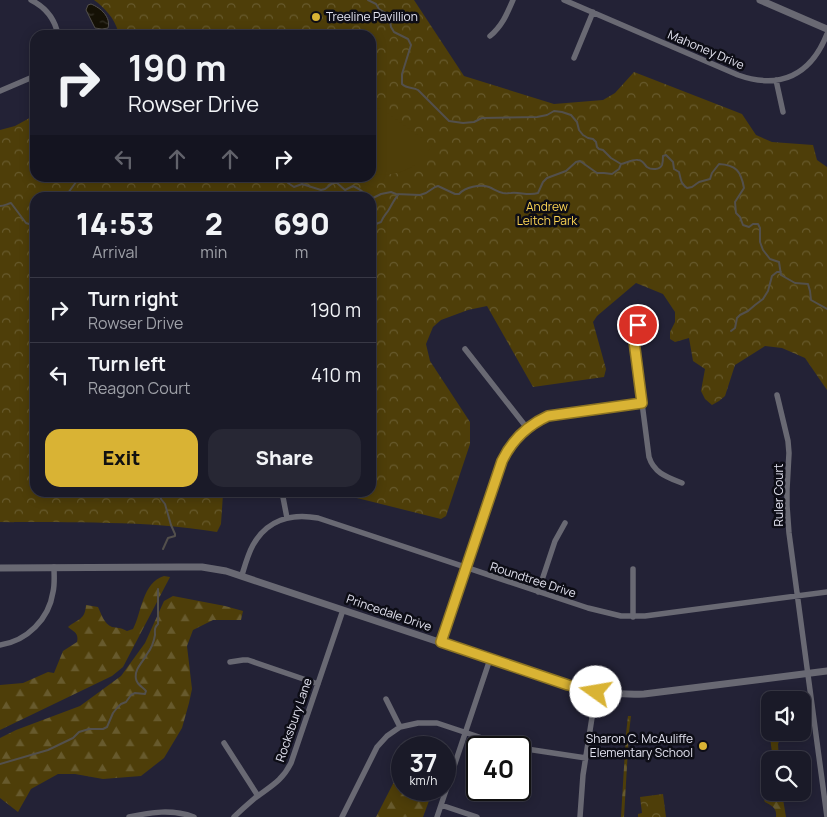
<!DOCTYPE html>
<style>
body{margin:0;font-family:Manrope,sans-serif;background:#272734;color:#f1f3f6;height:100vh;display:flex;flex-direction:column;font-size:19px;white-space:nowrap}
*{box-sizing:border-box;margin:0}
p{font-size:16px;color:#9fa1a8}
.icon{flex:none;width:28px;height:28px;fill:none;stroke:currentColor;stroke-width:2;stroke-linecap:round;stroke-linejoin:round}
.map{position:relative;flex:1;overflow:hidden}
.sheet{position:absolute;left:30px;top:192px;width:346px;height:305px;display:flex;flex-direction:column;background:#1a1a28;border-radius:15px;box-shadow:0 2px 12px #0003,0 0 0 1px #383845}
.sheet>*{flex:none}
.hud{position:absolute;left:30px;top:30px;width:346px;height:152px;border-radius:15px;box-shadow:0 2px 12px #0003,0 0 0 1px #383845;background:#1a1a28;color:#f1f3f6;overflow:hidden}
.fabs{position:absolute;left:761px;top:691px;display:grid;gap:10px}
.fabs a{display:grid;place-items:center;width:50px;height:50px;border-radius:10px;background:#1a1a28;box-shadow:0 2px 12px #0003,0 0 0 1px #383845;font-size:25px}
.speed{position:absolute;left:391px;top:736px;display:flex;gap:10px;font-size:25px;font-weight:700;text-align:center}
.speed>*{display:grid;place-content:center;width:65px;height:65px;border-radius:50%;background:#1a1a28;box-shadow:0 2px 12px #0003,0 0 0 1px #383845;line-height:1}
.speed small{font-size:12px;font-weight:400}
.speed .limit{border:2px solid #111;border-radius:8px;background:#fff;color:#111}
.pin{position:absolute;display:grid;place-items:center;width:42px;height:42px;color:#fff;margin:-21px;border:2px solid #fff;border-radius:50%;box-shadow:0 1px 5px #0007}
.me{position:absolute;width:55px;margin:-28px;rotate:283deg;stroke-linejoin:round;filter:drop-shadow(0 0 4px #0008)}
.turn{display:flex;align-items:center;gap:18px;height:105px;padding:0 15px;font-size:22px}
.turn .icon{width:65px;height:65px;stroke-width:2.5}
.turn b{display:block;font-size:35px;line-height:42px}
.lanes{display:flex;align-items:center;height:48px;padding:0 15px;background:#0003;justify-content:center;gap:25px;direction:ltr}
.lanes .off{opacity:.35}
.eta{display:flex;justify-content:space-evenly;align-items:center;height:85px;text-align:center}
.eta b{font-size:30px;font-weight:800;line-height:35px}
.primary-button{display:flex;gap:10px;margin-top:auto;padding:10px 15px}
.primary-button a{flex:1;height:58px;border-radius:15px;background:#d9b334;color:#111;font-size:20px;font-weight:800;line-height:58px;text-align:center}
.primary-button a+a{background:#272734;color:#f1f3f6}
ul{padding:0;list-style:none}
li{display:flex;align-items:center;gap:15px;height:65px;padding:0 15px;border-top:1px solid #383845}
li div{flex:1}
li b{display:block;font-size:19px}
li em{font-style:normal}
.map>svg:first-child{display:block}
</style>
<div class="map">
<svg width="827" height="817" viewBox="0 0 827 817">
<defs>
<pattern id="forest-firs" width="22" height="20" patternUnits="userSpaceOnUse" patternTransform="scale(1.25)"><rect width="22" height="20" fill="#4e3e09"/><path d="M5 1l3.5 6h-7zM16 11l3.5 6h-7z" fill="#675a2d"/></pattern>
<pattern id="park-crowns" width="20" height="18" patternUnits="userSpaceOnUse" patternTransform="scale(1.25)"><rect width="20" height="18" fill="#4e3e09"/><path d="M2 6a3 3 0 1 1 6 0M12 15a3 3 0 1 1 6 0" fill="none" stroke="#675a2d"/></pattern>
<pattern id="water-ripples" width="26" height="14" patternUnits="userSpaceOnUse" patternTransform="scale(1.25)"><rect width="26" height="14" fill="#151105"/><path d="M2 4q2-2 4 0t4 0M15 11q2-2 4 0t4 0" fill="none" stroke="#37342a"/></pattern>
</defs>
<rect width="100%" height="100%" fill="#232236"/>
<path fill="url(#forest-firs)" d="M164 576 170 577 123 667 112 676 0 730V685L23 683 48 672 54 673 63 651 77 642C79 633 74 632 68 627 78 619 85 620 86 605L98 607C101 613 104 624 112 627 118 628 119 627 127 631L133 629C142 612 142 583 164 576Z
M173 596 225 606 243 611 241 620H213L193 630 187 646 192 689 189 703 182 728 164 758 141 776 103 779 75 774H58L31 789 18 812 0 798V738L16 730 80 706 121 676 145 643 164 601Z
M768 694 771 695 772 700H770V732L781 733V737L778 744 779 760H773L766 708Z
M628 716H631L629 732 624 817H621L626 734Z
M400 770 402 771V790H433L423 817H376Z
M776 793H782L786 817H776C777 808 772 806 765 802L764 800 777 798Z"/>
<path fill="url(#park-crowns)" d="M94 0H414L464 76 554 104 603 100 615 93 634 72 742 114 756 135 772 142 813 145 817 160 827 167V390L805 358 782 348 765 346 735 365 725 396 719 401 712 405 705 399 701 391 705 369 693 361 689 338 675 342 670 339V332L675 322V312L663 294 636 283 597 316 593 322 606 369 604 377 533 387 487 306 468 310 441 320 433 327 426 344 430 361 470 422V444L446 516 441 519 337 493 371 492V198H35V492L224 493 223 494 221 524 217 532C145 520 72 523 0 522V130L15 126 35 115V178H371V35H113L118 31C114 18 105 8 94 0Z
M663 794 666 817H638V814L642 813 640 797Z"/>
<path fill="#4e3e09" d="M381 108 432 146C416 169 399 177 371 174V120L377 109Z"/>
<path fill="url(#water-ripples)" stroke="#53504c" d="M91 4C101 8 111 17 108 28L102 29 95 28 86 10 88 5Z"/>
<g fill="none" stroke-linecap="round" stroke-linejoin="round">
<path stroke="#53504c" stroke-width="2" d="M368 0 376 4 379 9 389 15 391 27 394 32 408 39 411 45 402 74V84C407 89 413 87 418 90L449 121 463 123 474 122 482 118 537 117 547 115 554 111 562 112 571 115 577 122 579 130 583 135 588 138 593 139 596 142 597 147 599 149 603 150 611 158 621 164
M290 178 288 183 294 187 302 184 321 190 325 189 333 183H337L345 190 353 186C361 189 365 195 373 198L381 194 391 192 396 194 420 195 426 193 435 187 438 186 455 194H459C465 187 480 184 489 187 494 189 498 192 503 193 510 194 504 193 511 193 520 192 529 196 538 193L543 182 547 178 566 171 576 162 580 161 597 173H604L612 174 619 169 621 164C626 163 633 159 638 160 643 160 644 164 647 167 651 170 660 170 662 165 663 162 663 159 663 156L666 155 673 162 674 169 679 172C681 179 680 183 687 188L692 187 699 182 710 179 712 173 719 164C736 165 741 171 744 188L735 202 736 213 740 217 743 225 749 227 753 224H758L760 228V242L763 250 770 259 779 262 781 275 795 283 808 284 810 291 811 300 827 309
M67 198 68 193 79 178
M0 206C4 206 7 204 11 203L26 223 35 226
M371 218 374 223 376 224 381 222C383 217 385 215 388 211 392 205 394 199 399 194
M731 331 735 328 737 318 740 315 748 311 755 305 763 299 768 291 772 276 777 272H781
M159 492 161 499 165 504 171 525 175 534V536L168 538 163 549
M0 764 48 750 73 738 79 732 89 729H103L107 727 113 713 117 708 121 704 126 702 131 695 135 693 145 694 146 691C143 687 137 685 136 679 134 669 143 662 147 654 151 649 154 641 155 635 155 630 154 628 158 624V589"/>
<path stroke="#696973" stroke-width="5.5" d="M31 0C45 7 55 19 58 35
M564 0 738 75C780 90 811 75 827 34
M490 36C502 26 507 14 513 0
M574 58 593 12
M776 80 783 112
M0 91 35 76
M638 325 635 333 634 341 649 457C654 473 667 477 682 483
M465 349 527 428
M777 395 788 441 789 453 787 489V506L789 533 827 817
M282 492 287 518
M633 569V617
M242 575C245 565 248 554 253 545 267 520 291 513 318 518L588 608 621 616H645L827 592
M538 592 555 541 565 523
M441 642 502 461C512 440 526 426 548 416L642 403
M0 645C27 641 49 619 53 592 55 584 54 575 54 567
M230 662 243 660H248L318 684
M386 699 400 727
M224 743 258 796
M520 748 586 758
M441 805 477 817
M129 817C151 812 172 809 194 817
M234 817C241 810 248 804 255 798 271 786 282 781 291 763L343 610
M342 817 377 747 387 736 400 727 418 723H437L494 742 518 748
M437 817 490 659
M580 817 583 775 596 692"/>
<path stroke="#696973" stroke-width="7" d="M760 0 827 29
M0 568 180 567H202L226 571 568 685C593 692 618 695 644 694L827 671"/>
</g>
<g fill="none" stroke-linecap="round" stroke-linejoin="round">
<g stroke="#8d7422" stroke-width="12">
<path id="route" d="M596 692 568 685 441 642 502 461C512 440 526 426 548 416L642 403 634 341 635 333 638 325"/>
</g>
<use href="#route" stroke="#d9b334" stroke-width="9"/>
</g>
<g fill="#d9b334" stroke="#0d0d16" stroke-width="2">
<circle cx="316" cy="17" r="5"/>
<circle cx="703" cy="746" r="5"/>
</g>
<g text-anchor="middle" stroke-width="5" stroke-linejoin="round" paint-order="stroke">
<g font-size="12" fill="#e3e3f0" stroke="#0d0d16" text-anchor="start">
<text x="326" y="21">Treeline Pavillion</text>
<text x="693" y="743" text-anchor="end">Sharon C. McAuliffe<tspan x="693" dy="14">Elementary School</tspan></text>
</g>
<g font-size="12" fill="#e3e3f0" stroke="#0d0d16">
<text transform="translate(706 50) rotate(23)" y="4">Mahoney Drive</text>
<text transform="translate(779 495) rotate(-90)" y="4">Ruler Court</text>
<text transform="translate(533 580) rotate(18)" y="4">Roundtree Drive</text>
<text transform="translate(389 613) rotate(19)" y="4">Princedale Drive</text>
<text transform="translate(294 720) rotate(-71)" y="4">Rocksbury Lane</text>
</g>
<g font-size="12" fill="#fed654" stroke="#0d0d16">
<text x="547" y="211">Andrew<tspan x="547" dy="14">Leitch Park</tspan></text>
</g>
</g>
</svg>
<div class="fabs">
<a><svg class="icon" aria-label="sound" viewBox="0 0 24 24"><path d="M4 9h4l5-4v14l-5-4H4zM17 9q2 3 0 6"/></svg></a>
<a><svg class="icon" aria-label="search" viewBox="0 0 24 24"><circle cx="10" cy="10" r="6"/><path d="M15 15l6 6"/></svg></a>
</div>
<div class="speed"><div>37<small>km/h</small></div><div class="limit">40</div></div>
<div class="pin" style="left:638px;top:325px;background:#d93025"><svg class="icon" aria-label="arrive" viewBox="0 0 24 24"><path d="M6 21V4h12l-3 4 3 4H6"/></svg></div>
<svg class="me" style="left:596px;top:692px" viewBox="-20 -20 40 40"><circle r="19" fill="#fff"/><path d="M0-13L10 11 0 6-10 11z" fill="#d9b334"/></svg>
<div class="hud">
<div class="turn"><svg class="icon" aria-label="right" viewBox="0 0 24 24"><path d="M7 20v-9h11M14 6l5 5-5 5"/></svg><div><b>190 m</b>Rowser Drive</div></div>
<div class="lanes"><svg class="icon off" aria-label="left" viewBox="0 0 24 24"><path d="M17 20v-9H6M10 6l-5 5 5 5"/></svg><svg class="icon off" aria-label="ahead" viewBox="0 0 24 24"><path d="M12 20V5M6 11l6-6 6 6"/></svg><svg class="icon off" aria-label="ahead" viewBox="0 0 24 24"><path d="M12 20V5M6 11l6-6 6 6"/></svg><svg class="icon" aria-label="right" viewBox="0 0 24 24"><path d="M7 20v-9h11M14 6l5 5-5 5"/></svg></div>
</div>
<section class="sheet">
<div class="eta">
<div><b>14:53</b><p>Arrival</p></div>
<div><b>2</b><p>min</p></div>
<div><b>690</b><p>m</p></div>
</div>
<ul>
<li><svg class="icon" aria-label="right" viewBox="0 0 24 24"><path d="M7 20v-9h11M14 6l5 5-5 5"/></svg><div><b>Turn right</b><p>Rowser Drive</p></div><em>190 m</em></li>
<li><svg class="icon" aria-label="left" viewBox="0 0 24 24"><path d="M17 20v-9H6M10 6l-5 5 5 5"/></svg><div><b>Turn left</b><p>Reagon Court</p></div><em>410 m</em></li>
</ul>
<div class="primary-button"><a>Exit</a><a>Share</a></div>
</section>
</div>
